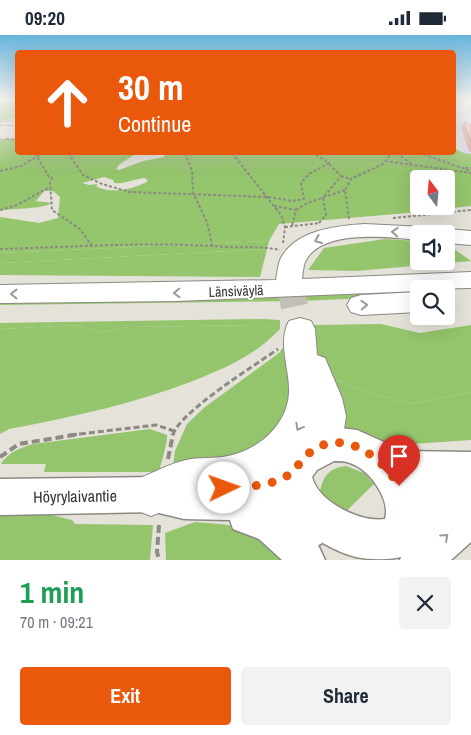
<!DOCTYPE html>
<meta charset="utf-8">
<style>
body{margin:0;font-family:"Archivo Narrow",sans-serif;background:#f2f2f3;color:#1f2937;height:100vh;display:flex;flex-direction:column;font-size:19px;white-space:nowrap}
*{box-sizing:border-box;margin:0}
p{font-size:16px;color:#747a83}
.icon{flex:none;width:28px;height:28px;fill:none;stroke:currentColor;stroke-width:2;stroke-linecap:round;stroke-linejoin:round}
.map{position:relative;height:525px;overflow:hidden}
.sheet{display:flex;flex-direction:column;background:#fff;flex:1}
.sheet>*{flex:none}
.banner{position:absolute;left:15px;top:15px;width:441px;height:105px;border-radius:5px;box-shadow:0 5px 20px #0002;background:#ea580c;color:#fff;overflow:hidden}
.needle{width:32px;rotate:344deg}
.fabs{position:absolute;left:410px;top:135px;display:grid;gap:10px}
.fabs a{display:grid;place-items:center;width:45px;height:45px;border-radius:5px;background:#fff;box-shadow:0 5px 20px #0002;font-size:25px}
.pin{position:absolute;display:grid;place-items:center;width:42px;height:42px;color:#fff;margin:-51px -21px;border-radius:50% 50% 50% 0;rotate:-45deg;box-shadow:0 0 5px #0007}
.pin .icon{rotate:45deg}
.me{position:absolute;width:55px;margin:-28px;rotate:87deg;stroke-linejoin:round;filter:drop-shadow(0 0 4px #0008)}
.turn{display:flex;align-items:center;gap:18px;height:105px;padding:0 20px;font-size:22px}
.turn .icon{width:65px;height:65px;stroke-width:2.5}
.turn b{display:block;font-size:35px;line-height:42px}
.round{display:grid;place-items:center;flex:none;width:52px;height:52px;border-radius:5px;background:#f2f2f3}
.head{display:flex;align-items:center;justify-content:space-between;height:85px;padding:0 20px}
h1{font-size:30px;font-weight:700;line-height:38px;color:#1e9e55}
.button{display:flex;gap:10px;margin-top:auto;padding:10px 20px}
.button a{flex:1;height:58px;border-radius:5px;background:#ea580c;color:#fff;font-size:20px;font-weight:700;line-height:58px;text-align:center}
.button a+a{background:#f2f2f3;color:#1f2937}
.status{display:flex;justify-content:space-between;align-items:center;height:35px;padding:0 25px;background:#fff;direction:ltr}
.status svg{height:14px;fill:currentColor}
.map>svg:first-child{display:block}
</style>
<div class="status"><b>09:20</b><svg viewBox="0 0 49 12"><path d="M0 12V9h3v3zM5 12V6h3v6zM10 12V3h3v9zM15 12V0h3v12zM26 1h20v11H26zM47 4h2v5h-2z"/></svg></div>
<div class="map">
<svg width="471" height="525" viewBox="0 0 471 525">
<rect width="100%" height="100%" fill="#e4e2d9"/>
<path fill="#dbd4e9" d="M454 70 471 71V119L464 118 457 97 454 96V91L459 89 454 78Z"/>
<path fill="#94c46c" d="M269 206 267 214 0 228V218Z
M388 257 393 259 368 263 300 266 0 270V265Z
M263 284 280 285V294L277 297 264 290 129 292 101 297 76 290 0 294V288Z
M290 303 300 353 270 412 172 438 175 416 187 389 205 372 279 318Z
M325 341 378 361 415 369 471 357V405L411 409 398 412 357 401 342 393Z
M150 394 167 400C168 407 161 428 159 437H44L46 429H1C8 417 20 413 33 409Z
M346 431 364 438 374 449 335 487 320 457C323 441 329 433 346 431Z
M31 475 72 485 75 489 153 490 150 525H0V476Z
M195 487C216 489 241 489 260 500 271 506 281 517 290 525H166L165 498Z"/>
<path fill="#95c56c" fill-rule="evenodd" d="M0 65H17V82L0 86Z
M17 103 18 118H137L120 129 116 134 119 135 143 126 164 122 165 118H454V113L464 118 471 119V171L407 178 279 189 269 206 0 218V182L39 188 58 183 60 162 53 156H44L36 166 51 168C45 174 12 173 0 176V105ZM104 142 113 145 114 148C125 149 134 144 145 143L148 146C135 154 112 159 97 152V149L89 150 82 148ZM419 144H446V171H419Z
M385 204 419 206V226H446V212L454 214 471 226 356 236 308 235 324 213Z
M267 214 260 242 0 240V228Z
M381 289 420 298 471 290V357L415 369 378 361 325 341 314 309V290Z
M76 290 101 297 129 292 264 290 277 297C254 321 223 334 193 346 133 369 72 382 9 394L0 399V294Z
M28 479 42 502C71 503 78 502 97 525H0V481Z"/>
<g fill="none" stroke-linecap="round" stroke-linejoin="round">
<path stroke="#c1bfb8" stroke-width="27" stroke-dasharray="27 14" stroke-linecap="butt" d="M289 245 297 284"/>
<g stroke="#8d8a83" stroke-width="2">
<path id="service" d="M470 71H471V74L469 73Z"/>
</g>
<g stroke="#8d8a83" stroke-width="3">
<path id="secondary" d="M299 413 311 418 316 430C308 448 298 453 281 460 300 466 319 477 327 496L321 509 318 510 325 525H282L259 504 233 494 230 485 184 484 155 477 0 480V444L160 442 184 448 219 449 223 441C238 434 255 436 271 430 281 426 289 418 299 413Z"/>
</g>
<g stroke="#8d8a83" stroke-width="3">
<path id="primary" d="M332 392 357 395 404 416 471 417V507L451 525H400L401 522C387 525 371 525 356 522 312 511 244 458 290 411 297 403 322 396 332 392ZM334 426C339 426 345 426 350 428 369 434 391 464 385 484 361 488 318 467 312 442L317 435Z"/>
</g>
<g stroke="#8d8a83" stroke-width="2">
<path id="motorway" d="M364 189 425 192 433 194 436 199H419V205C390 202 323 194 306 225 303 230 303 238 302 244L471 237V253L419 254V256L177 266 0 268V250L276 245C277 239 278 231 280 225 294 195 336 191 364 189Z
M446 194 471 196V210L446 208V199H436L438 196Z
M419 257V277L361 280 351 277 347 270 351 263 361 260Z
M300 283 311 286 315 294 317 320 325 323 342 363 346 381 343 401 332 426 318 432 304 426 302 420 282 439 242 459 223 464 186 467 151 481 136 475 130 460 136 445C152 438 169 429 186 425 200 422 214 424 228 421 258 415 288 390 289 357 290 334 277 308 289 286Z"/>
</g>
<path stroke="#8c8a84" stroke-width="1" stroke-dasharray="2.5 1" stroke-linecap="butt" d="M454 67H466
M0 71 11 65
M0 87 18 84
M0 90 18 91
M0 104 18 105"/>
<path stroke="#8c8a84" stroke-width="2" stroke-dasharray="3 2" stroke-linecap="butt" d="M6 104 18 105
M35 118 49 142 52 143 50 147 52 175 80 194 92 211
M68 118 83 140 102 149 130 157 268 162 293 166 304 164 301 148 309 139 329 128 313 118
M185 118 192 136 193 158 207 187 212 210
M232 118 281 180 285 192 283 208
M397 118 411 129
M419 118 471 136
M385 126 471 138
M465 133H471
M0 136 21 131 43 118
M341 141 351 144
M274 171 296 175 292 191
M0 175 17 170 50 152
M296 175 307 168 345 155
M393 183 471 175
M349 184 345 155 351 144 383 129 392 118
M319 188 326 180 323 163 341 141 329 129
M285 192 320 188
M0 214C76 212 151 206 227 212 245 213 262 211 280 215"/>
<path stroke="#8c8a84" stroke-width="3" stroke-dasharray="6 3" stroke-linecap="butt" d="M71 400 156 390 174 396
M173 400C178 378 257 329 278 314"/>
<path stroke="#8c8a84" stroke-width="4" stroke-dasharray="8 4" stroke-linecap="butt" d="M0 422 19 409 80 399
M168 424 173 399
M159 490 157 517 159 525"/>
<use href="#service" fill="#fff" fill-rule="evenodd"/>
<use href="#secondary" fill="#fff" fill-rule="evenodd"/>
<use href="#primary" fill="#fff" fill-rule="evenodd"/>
<use href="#motorway" fill="#fff" fill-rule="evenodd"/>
</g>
<path fill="#d9a296" d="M464 87 471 90V117L469 116 461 93Z"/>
<path fill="#fcbcaf" stroke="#b0847a" d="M464 87 471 90V107Z"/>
<defs><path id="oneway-chevron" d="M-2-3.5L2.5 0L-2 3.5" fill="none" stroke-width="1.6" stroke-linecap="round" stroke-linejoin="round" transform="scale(1.25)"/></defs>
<g stroke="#9a9a98">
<use href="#oneway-chevron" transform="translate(395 197) rotate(-177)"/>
<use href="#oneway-chevron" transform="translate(318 205) rotate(156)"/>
<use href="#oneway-chevron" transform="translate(177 258) rotate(178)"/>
<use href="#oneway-chevron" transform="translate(14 259) rotate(180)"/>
<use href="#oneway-chevron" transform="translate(364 270) rotate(-2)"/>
<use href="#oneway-chevron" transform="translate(299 392) rotate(119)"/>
<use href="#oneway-chevron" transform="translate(445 502) rotate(-42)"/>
</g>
<linearGradient id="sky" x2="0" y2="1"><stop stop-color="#68b5dc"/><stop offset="0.47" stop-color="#f3f2ee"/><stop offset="1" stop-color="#f3f2ee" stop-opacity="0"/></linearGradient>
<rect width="471" height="138" fill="url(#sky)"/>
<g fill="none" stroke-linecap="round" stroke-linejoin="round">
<path stroke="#ea580c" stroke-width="9" stroke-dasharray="0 16.2" d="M224 453C242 453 260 451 277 446 292 441 298 429 308 419 342 390 382 422 399 451"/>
</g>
<g text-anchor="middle" stroke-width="4" stroke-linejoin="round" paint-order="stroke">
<g font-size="14" fill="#363532" stroke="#fff">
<text transform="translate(236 256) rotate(-2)" y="5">Länsiväylä</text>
</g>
<g font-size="16" fill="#363532" stroke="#fff">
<text transform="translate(75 461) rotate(-1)" y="6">Höyrylaivantie</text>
</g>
</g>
</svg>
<div class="fabs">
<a><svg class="needle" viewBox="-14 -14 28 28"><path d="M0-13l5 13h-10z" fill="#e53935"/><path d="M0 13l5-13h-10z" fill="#747a83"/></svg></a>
<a><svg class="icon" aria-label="sound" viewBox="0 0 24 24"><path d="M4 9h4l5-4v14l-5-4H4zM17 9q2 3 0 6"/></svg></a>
<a><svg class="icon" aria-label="search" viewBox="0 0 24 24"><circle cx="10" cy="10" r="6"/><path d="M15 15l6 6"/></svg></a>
</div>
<div class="pin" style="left:399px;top:451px;background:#d93025"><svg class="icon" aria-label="arrive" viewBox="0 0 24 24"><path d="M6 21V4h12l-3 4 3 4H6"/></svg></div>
<svg class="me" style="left:224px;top:453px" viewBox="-20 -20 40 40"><circle r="19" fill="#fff"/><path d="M0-13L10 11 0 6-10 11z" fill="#ea580c"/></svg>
<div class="banner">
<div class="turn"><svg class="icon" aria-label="ahead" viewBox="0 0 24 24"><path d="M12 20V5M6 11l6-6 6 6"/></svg><div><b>30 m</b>Continue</div></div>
</div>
</div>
<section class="sheet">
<div class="head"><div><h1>1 min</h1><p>70 m · 09:21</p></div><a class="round"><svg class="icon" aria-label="close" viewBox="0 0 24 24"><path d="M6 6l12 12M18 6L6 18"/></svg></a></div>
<div class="button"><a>Exit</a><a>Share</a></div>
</section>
